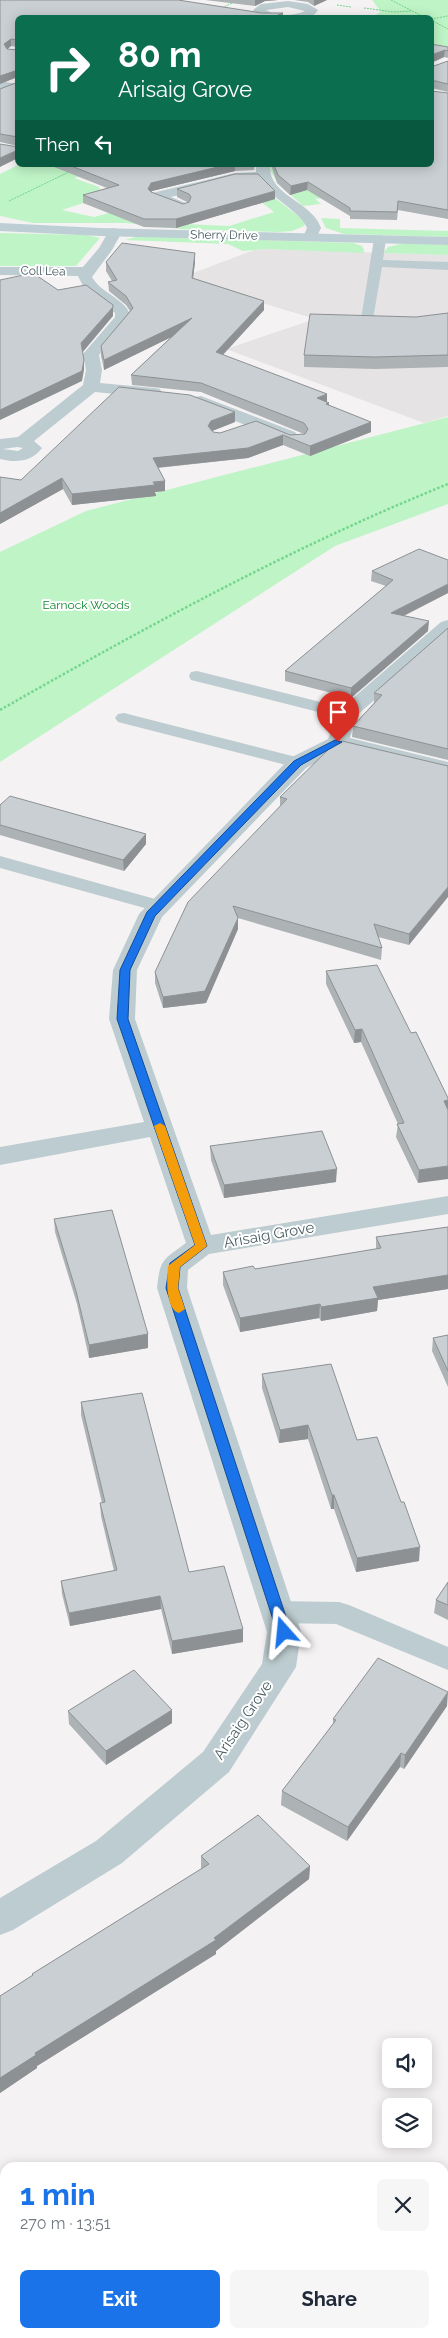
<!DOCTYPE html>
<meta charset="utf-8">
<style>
body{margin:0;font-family:Raleway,sans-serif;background:#f6f6f7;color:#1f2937;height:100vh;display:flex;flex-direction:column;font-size:19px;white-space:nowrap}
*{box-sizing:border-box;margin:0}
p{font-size:16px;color:#747a83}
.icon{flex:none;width:28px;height:28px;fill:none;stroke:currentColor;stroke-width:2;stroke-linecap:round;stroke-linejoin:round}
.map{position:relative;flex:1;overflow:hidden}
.side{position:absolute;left:0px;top:2162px;width:449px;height:176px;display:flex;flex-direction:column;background:#fff;border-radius:15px 15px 0 0;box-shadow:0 2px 12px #0003}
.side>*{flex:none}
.banner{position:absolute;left:15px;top:15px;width:419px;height:152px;border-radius:8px;box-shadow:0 2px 12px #0003;background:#0b6e4f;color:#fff;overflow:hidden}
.buttons{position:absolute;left:382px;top:2038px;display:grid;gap:10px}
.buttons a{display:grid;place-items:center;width:50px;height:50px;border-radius:8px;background:#fff;box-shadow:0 2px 12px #0003;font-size:25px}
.pin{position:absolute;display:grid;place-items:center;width:42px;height:42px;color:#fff;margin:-51px -21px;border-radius:50% 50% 50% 0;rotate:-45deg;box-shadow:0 0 5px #0007}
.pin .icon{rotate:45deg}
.me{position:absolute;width:55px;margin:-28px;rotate:342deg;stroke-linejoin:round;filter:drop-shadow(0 0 4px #0008)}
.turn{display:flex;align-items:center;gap:18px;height:105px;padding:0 20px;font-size:22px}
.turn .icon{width:65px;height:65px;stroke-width:2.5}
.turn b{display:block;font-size:35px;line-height:42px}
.then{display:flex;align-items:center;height:48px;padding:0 20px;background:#0003;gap:10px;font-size:19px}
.round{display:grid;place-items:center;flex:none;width:52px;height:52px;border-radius:8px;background:#f6f6f7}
.summary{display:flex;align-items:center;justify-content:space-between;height:85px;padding:0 20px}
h1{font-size:30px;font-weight:700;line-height:38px;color:#1a73e8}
.primary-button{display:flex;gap:10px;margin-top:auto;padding:10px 20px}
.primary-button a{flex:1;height:58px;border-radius:8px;background:#1a73e8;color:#fff;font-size:20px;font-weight:700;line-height:58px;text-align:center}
.primary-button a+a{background:#f6f6f7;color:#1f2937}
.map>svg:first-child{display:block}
</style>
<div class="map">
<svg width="448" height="2338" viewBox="0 0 448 2338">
<rect width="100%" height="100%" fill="#f5f2f3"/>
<path fill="#e6e3e5" d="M265 249 448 255V416L424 423 226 349 315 319 180 278 254 250Z"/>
<path fill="#bff4c6" d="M372 0H448V48L431 47V18H370L381 12Z
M18 165H118L74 178 99 187 102 197 62 210 94 217 138 205 184 224 229 226 274 212 236 182 271 195 306 222 304 226 292 231 279 232 180 229 126 223H33L0 216V174Z
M270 165H288L423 185 315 199 321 204 303 206 279 184 269 169Z
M321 218 340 219V228L448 231V237L344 234 326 228Z
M0 233 87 235 100 238 76 266H0Z
M139 236 353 243 362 246 364 250V253L266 249 243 251 228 244 125 240Z
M404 243 448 245V255L383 253 388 247Z
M448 417V504L335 546 0 762V552L86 511Z"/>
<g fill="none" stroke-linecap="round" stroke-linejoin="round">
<path stroke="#73d68d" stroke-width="1" stroke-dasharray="2 1" stroke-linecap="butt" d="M391 0 426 18
M337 5 351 7
M222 8 234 2
M364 8 394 12 412 11
M431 19 448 16
M431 20 448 29
M9 201 71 171"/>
<path stroke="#73d68d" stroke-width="2.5" stroke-dasharray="2.5 2" stroke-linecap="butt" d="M0 710C146 627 292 547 448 484"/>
<path fill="#bdccd0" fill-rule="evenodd" d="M380 235 386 239 383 260 448 262V270L382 267 373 319 367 323 361 319 374 239Z
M197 671 352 710 355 714 352 718 346 719 191 680 189 676 191 672Z
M124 713 304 759 307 763 304 767 298 768 118 722 115 718 118 714Z
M0 856 166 902 169 906 166 910 159 912 0 868Z
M277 1601 339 1602 349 1605 448 1647V1670L336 1624 277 1623 267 1620 263 1612 267 1604Z"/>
<path fill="#bdccd0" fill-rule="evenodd" d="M288 1 308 4 318 10 315 14 309 18H262L253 10 261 4ZM288 7 305 11C293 16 278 17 266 10Z
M0 81 12 83 14 86 8 90 0 89Z
M256 165H270C268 196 312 201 321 228L315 240H305L303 237 307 228C302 213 270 197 259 180L235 181 171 197 188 204 190 207 188 210 183 211 152 199 150 196 152 193 235 173 256 172Z
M115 228 122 232 112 250 92 277C101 294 128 299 131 318L99 355 102 370 100 383 154 388 160 389 162 393 160 397 154 398 95 392 34 441 42 448C32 462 16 463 0 459V439L18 437 83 385 86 370 83 354 115 317V313L86 292 78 276 0 275V267H83L99 248 110 229ZM17 447 23 448 18 451 3 449Z
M201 396 295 432 298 436 295 440H283L195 405 193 401 195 397Z
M448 620V636L356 716 350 738 448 762V776L341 749 306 768 162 917 137 970 135 1019 211 1235 448 1196V1214L209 1254 188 1270 187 1288 301 1632 296 1667 229 1772 122 1863 13 1930 0 1935V1898L96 1841 203 1752 262 1664 267 1632 157 1288C160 1259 163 1260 186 1243L150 1137 0 1165V1147L144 1122 109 1019 113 970 139 914 290 758 328 739 339 710 441 622Z"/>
<path fill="#bdcfd5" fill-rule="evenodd" d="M0 223 100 228 448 237V245L100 236 0 231Z"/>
</g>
<path fill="#adb2b5" d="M0 0 262 13H283L282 18H18V47L11 46 7 49 18 50V77L0 84Z
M205 0H278L265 1 255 6Z
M294 0H327L314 6 308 2Z
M448 47V58L444 57 431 63Z
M448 61V92L431 88V67Z
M18 82V146L0 142V89Z
M448 93V219L398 210 397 220 350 219V216L307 190 290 195 277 183 271 165H431Z
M49 165H255L254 170 235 171 152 191 151 192 183 204 189 203 177 197V189L275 199 176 228 144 227 83 203V195L107 188Z
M106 262H195L193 278 264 301V310L223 355 327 394V402L329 403V405L371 432 310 456 283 445 248 458 158 468 165 481V491L155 492 156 496 72 505 63 489 0 524V477L21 480 235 422 212 431 213 432 220 433 290 435 304 434 201 392 132 385 131 375 171 337 104 370 101 356V346L130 311 126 305 109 291 108 282 112 281 106 271Z
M448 313V367L375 369 304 367V355L416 317Z
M372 571 448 593 404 616 428 631 351 698 285 681V671L386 586 371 581Z
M448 628V760L352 737 353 726 374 703V693Z
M448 766 409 945 378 937 382 948 381 960 238 918V929L206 1003 163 1008 155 983V972L280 806V797Z
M0 805 146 834V844L124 871 0 835Z
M326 971 411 1033 448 1098 418 1183 396 1137 398 1124 361 1042 354 1043 326 984Z
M210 1146 336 1182 224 1198 211 1160Z
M54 1219 148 1334V1348L89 1358 77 1304 55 1232Z
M448 1227V1289L378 1300 377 1311 321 1321 319 1318 240 1332 223 1285V1272L255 1269 376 1249V1237Z
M448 1335V1387L432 1351 433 1338Z
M262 1374 357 1440 419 1561 356 1572 334 1509H331L308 1439 279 1443 262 1388Z
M81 1402 189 1572 243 1642 172 1654 161 1609 70 1626 62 1594 61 1581 114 1571 101 1516 100 1503H102L81 1415Z
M448 1582V1620L434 1613 436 1600Z
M447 1706 404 1769 400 1767 347 1841 281 1805 282 1791 333 1724V1719Z
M68 1711 172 1723 106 1765 69 1724Z
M201 1856 310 1866 309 1879 216 1951V1954L37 2066V2068L0 2093V1996L32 1976V1974L201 1869Z"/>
<path fill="#8d9193" d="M255 0H278L265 1 255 6Z
M314 0H327L314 6Z
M283 13 282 18H271Z
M11 39V46L4 52V44Z
M445 50 444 57 431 63V55Z
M17 70V77L0 84V76Z
M18 150V158L0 167V158Z
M226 165H235V171L152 191 148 197V189L151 183Z
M308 182 307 190 290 195 291 186Z
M275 191V199L176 228V219Z
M195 253V262L192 287V278Z
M264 301V310L216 362V352Z
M113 307V316L82 353 81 343Z
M192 318V327L104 370V360Z
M84 360V370L82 381 0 420V410Z
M327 394V404L329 403V413L317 398Z
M235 412V422L212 431 208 426 211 421Z
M371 422V432L310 456V446Z
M283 435V445L248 458 153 468V458Z
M62 478 63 489 0 524V513Z
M165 481V491L155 492 156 496 72 505V494Z
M448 584V593L391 622V613Z
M429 621 428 631 351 698V688Z
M146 834V844L124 871 123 860Z
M448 887V897L409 945V934Z
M238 918V929L206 1003 163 1008V997Z
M362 1029 361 1042 354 1043 355 1030Z
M448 1100V1113L444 1101Z
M448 1166V1179L418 1183 419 1170Z
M337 1169 336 1182 224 1198V1185Z
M448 1275V1289L378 1300 377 1311 321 1321V1307L373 1287Z
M320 1304 319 1318 240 1332V1318Z
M148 1334V1348L89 1358V1345Z
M308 1425V1439L279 1443 280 1430Z
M332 1495H334V1509H331Z
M420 1547 419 1561 356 1572 357 1558Z
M160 1596 161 1609 70 1626 69 1613Z
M243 1629V1642L172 1654V1641Z
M448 1692 447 1706 404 1769 405 1755Z
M172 1710V1723L106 1765V1751Z
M401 1753 400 1767 347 1841 348 1827Z
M310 1866 309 1879 216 1951V1954L37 2066V2068L0 2093V2078L35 2053 214 1938Z"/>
<path fill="#c9cfd2" stroke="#8d9193" d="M0 0H178L262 13H283L271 18H18V40L11 39 4 44 7 49 18 50V70L0 76Z
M431 44 448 47V51L445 50 431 55Z
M448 61V84L431 80V67Z
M18 82V137L0 134V89Z
M431 91 448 93V210L398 201 397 212 350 211V208L308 182 291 186 278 175 274 165H431Z
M0 144 18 147V150L0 158Z
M69 165H226L151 183 148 189 151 192 183 204 189 202 191 197 189 194 177 189 235 174H258L275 191 176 219H144L83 195 119 185Z
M122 243 195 253 192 278 264 301 216 352 327 394 317 398 329 403 326 404 371 422 310 446 283 435 248 448 153 458 165 481 153 482 155 485 72 494 62 478 0 513V477L21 480 119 387 190 395 235 412 211 421 208 426 213 432 220 433 256 421 290 435 305 434 308 429 304 423 201 383 131 375 192 318 104 360 101 346 133 308 126 296 108 282 117 280 106 262Z
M33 273 58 290 86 285 113 305V307L81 343 84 360 82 371 0 410V280Z
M448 313V355L375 357 304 355 310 314 416 317Z
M419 549 448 560V584L391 613 429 621 351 688 285 671 393 580 372 571Z
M448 628V749L353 726 382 695 374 693Z
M342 741 448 766V887L409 934 374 924 382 948 233 906 238 918 205 991 163 997 155 972 188 902 287 799 280 797 333 745Z
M10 796 146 834 123 860 0 825V805Z
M377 965 411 1033 416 1032 448 1098V1100L444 1101 448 1110V1166L419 1170 397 1124 404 1123 362 1029 355 1030 326 971Z
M322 1131 337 1169 224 1185 210 1146Z
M112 1210 148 1334 89 1345 76 1291 54 1219Z
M448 1227V1275L373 1287 378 1298 321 1307 320 1304 240 1318 223 1272 253 1266 255 1269 381 1248 376 1237Z
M448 1335V1371L433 1338Z
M331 1364 357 1440 377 1437 401 1502H404L420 1547 357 1558 334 1495H332L308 1425 280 1430 262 1374Z
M142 1393 189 1572 224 1566 243 1629 172 1641 160 1596 69 1613 61 1581 117 1570 100 1503 105 1502 81 1402Z
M448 1582V1605L436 1600Z
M378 1658 448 1692 405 1755 401 1753 348 1827 282 1791 336 1720 333 1719Z
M134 1670 172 1710 106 1751 68 1711Z
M258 1815 310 1866 214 1938 216 1940 35 2053 36 2055 0 2078V1996L33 1975 32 1974 209 1864 201 1856Z"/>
<path fill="#1a73e8" stroke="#114b97" d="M335 740 342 742 301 765 155 916 130 970 128 1019 207 1246 180 1267 178 1288 291 1632 289 1636H279L277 1632 166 1288 170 1263 195 1245 117 1019 120 970 147 912 294 761Z"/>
<path fill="#f59e0b" d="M160 1123 165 1126 207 1246 180 1267 178 1288 185 1309 179 1313C165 1309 167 1277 168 1266L195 1245 154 1126Z"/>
<g text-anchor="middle" stroke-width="4" stroke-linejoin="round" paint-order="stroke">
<g font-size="12" fill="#485c62" stroke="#fff">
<text transform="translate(224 235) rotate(1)" y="4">Sherry Drive</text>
<text transform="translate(43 271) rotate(1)" y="4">Coll Lea</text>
</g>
<g font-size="12" fill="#0f872d" stroke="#fff">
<text x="86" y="609">Earnock Woods</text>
</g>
<g font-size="15" fill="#485c62" stroke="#fff">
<text transform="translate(269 1235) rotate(-10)" y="5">Arisaig Grove</text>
<text transform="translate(243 1720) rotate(-56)" y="5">Arisaig Grove</text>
</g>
</g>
</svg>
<div class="buttons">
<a><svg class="icon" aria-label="sound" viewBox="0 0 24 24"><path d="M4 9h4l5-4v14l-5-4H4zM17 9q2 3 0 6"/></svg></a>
<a><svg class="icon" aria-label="layers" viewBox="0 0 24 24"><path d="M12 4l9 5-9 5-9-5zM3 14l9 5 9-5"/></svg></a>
</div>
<div class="pin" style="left:338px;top:742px;background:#d93025"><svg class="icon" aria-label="arrive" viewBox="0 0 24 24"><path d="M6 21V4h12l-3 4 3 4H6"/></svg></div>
<svg class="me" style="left:284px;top:1632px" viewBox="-20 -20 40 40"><path d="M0-17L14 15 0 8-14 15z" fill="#1a73e8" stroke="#fff" stroke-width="4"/></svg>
<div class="banner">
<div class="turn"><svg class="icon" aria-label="right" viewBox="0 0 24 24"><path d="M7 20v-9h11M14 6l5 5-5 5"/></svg><div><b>80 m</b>Arisaig Grove</div></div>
<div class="then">Then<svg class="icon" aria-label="left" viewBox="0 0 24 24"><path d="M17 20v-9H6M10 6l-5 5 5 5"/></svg></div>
</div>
<section class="side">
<div class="summary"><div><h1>1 min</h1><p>270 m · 13:51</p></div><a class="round"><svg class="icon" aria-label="close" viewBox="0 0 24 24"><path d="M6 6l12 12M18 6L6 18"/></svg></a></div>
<div class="primary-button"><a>Exit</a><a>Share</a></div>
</section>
</div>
